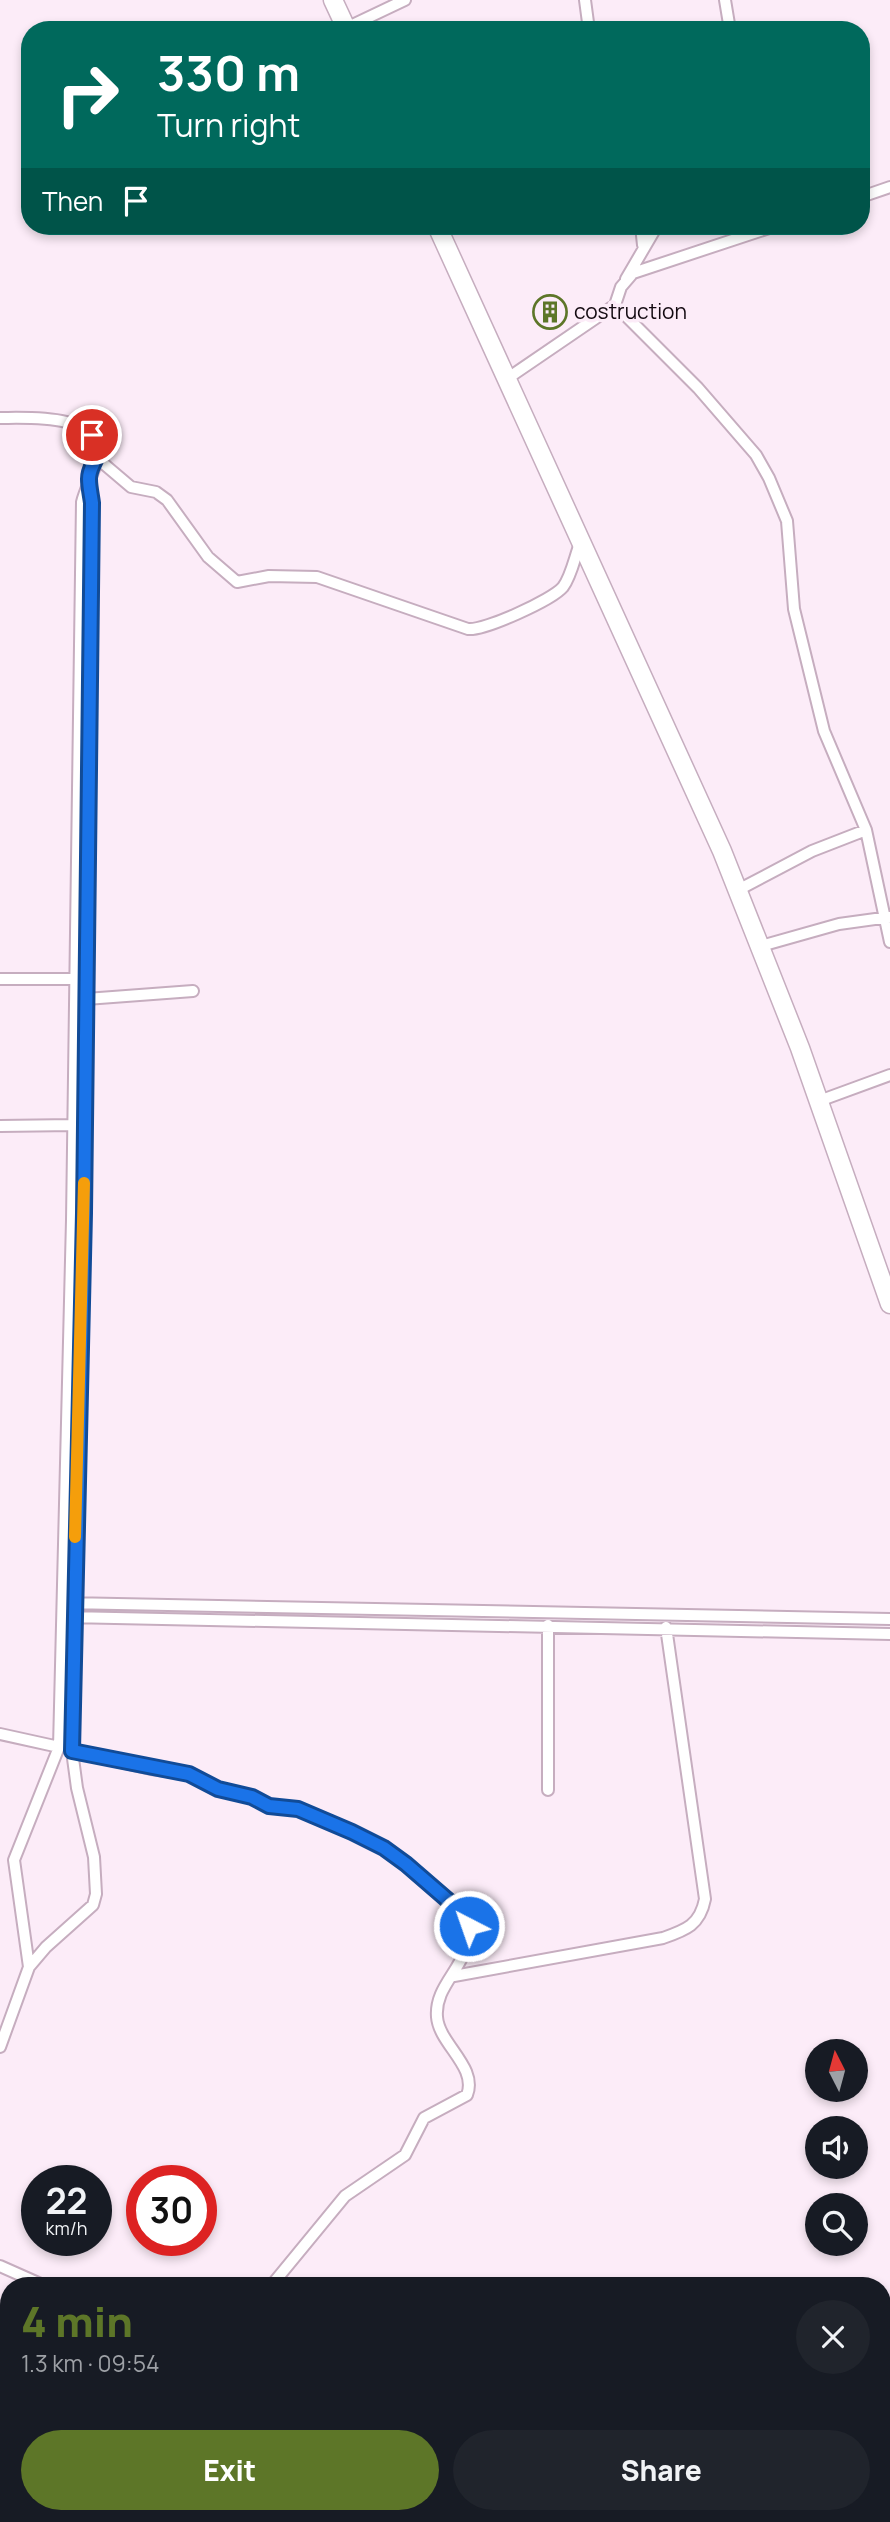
<!DOCTYPE html>
<meta charset="utf-8">
<style>
body{margin:0;font-family:Manrope,sans-serif;background:#20242c;color:#f1f3f6;height:100vh;display:flex;flex-direction:column;font-size:26px;white-space:nowrap}
*{box-sizing:border-box;margin:0}
p{font-size:23px;color:#9ea1a6}
.icon{flex:none;width:38px;height:38px;fill:none;stroke:currentColor;stroke-width:2;stroke-linecap:round;stroke-linejoin:round}
.map{position:relative;flex:1;overflow:hidden}
.panel{position:absolute;left:0px;top:2277px;width:891px;height:247px;display:flex;flex-direction:column;background:#171b24;border-radius:28px 28px 0 0;box-shadow:0 4px 10px #0003}
.panel>*{flex:none}
.hud{position:absolute;left:21px;top:21px;width:849px;height:214px;border-radius:28px;box-shadow:0 4px 10px #0003;background:#00695c;color:#fff;overflow:hidden}
.needle{width:46px;rotate:354deg}
.fabs{position:absolute;left:805px;top:2039px;display:grid;gap:14px}
.fabs a{display:grid;place-items:center;width:63px;height:63px;border-radius:50%;background:#171b24;box-shadow:0 4px 10px #0003;font-size:35px}
.speed{position:absolute;left:21px;top:2165px;display:flex;gap:14px;font-size:35px;font-weight:700;text-align:center}
.speed>*{display:grid;place-content:center;width:91px;height:91px;border-radius:50%;background:#171b24;box-shadow:0 4px 10px #0003;line-height:1}
.speed small{font-size:18px;font-weight:400}
.speed .limit{border:10px solid #d22;background:#fff;color:#111}
.pin{position:absolute;display:grid;place-items:center;width:60px;height:60px;color:#fff;margin:-30px;border:4px solid #fff;border-radius:50%;box-shadow:0 2px 7px #0007}
.me{position:absolute;width:77px;margin:-38px;rotate:319deg;stroke-linejoin:round;filter:drop-shadow(0 0 5px #0008)}
.turn{display:flex;align-items:center;gap:24px;height:147px;padding:0 21px;font-size:32px}
.turn .icon{width:91px;height:91px;stroke-width:2.5}
.turn b{display:block;font-size:49px;line-height:60px}
.then{display:flex;align-items:center;height:66px;padding:0 21px;background:#0003;gap:14px;font-size:26px}
.round{display:grid;place-items:center;flex:none;width:74px;height:74px;border-radius:37px;background:#20242c}
.head{display:flex;align-items:center;justify-content:space-between;height:119px;padding:0 21px}
h1{font-size:42px;font-weight:800;line-height:52px;color:#5d7628}
.button{display:flex;gap:14px;margin-top:auto;padding:14px 21px}
.button a{flex:1;height:80px;border-radius:42px;background:#5d7628;color:#fff;font-size:28px;font-weight:800;line-height:80px;text-align:center}
.button a+a{background:#20242c;color:#f1f3f6}
.map>svg:first-child{display:block}
</style>
<div class="map">
<svg width="890" height="2522" viewBox="0 0 890 2522">
<rect width="100%" height="100%" fill="#fcecf8"/>
<path fill="#3e462f" d="M550 299 562 316 549 325 537 308Z"/>
<g fill="none" stroke-linecap="round" stroke-linejoin="round">
<g stroke="#c6adbf" stroke-width="14">
<path id="street" d="M585 0 589 30
M725 0 730 30
M346 28 405 0
M861 197 890 187
M641 226 643 245
M626 279 657 226
M615 305 698 388 756 455 769 478 787 521 794 609 824 731 866 830 890 942
M508 378 615 305 621 287 633 273 775 226
M0 418C27 418 101 413 98 455 97 466 85 489 82 502L72 1220 59 1747 14 1860 29 1967
M98 459 131 487 156 492 167 500 208 557 237 582 269 576 317 577 468 629C484 631 552 600 563 587 572 575 575 555 581 541
M738 890 812 851 866 830
M761 946 839 924 890 917
M0 979H75
M86 999 193 991
M819 1101 890 1075
M0 1126 73 1125
M67 1603 890 1619
M68 1617 890 1634
M0 1734 59 1747
M72 1751 151 1769 189 1774 218 1789 252 1797 275 1808 298 1809 352 1832 384 1848 406 1864 458 1909 468 1922C474 1965 434 1981 437 2017 439 2044 478 2067 467 2095L424 2118 405 2155 345 2196 271 2286
M548 1790V1625
M454 1976 663 1938C686 1930 700 1925 705 1899L666 1627
M0 2047 29 1967 46 1947 93 1905 96 1894 94 1857 77 1788 72 1751 84 1213 92 503 90 483
M0 2266 45 2286
M32 2522 43 2515"/>
</g>
<g stroke="#c6adbf" stroke-width="21">
<path id="primary" d="M333 0 347 30
M437 226 722 851 800 1048 890 1304"/>
</g>
<use href="#street" stroke="#fff" stroke-width="10"/>
<use href="#primary" stroke="#fff" stroke-width="18"/>
</g>
<g fill="none" stroke-linecap="round" stroke-linejoin="round">
<g stroke="#114b97" stroke-width="18">
<path id="route" d="M92 435C106 457 89 461 89 479 89 487 91 495 92 503L84 1213 72 1751 189 1774 218 1789 252 1797 269 1806 298 1809 352 1832 384 1848 406 1864 458 1909 469 1926"/>
</g>
<use href="#route" stroke="#1a73e8" stroke-width="12"/>
<path stroke="#f59e0b" stroke-width="12" d="M75 1537 84 1183"/>
</g>
<defs>
<g id="building-ring" transform="scale(1.75)"><circle r="9.5" fill="#fcecf8" stroke="#5d7628" stroke-width="1.5"/><path d="M-4-6H4V6H1V3H-1V6H-4ZM-2.5-4.3h1.7v1.8h-1.7ZM.8-4.3h1.7v1.8H.8ZM-2.5-1h1.7V.8h-1.7ZM.8-1h1.7V.8H.8Z" fill="#5d7628"/></g>
</defs>
<g fill-rule="evenodd">
<use href="#building-ring" x="550" y="312"/>
</g>
<g text-anchor="middle" stroke-width="7" stroke-linejoin="round" paint-order="stroke">
<g font-size="21" fill="#130a11" stroke="#fcecf8" text-anchor="start">
<text x="574" y="319">costruction</text>
</g>
</g>
</svg>
<div class="fabs">
<a><svg class="needle" viewBox="-14 -14 28 28"><path d="M0-13l5 13h-10z" fill="#e53935"/><path d="M0 13l5-13h-10z" fill="#9ea1a6"/></svg></a>
<a><svg class="icon" aria-label="sound" viewBox="0 0 24 24"><path d="M4 9h4l5-4v14l-5-4H4zM17 9q2 3 0 6"/></svg></a>
<a><svg class="icon" aria-label="search" viewBox="0 0 24 24"><circle cx="10" cy="10" r="6"/><path d="M15 15l6 6"/></svg></a>
</div>
<div class="speed"><div>22<small>km/h</small></div><div class="limit">30</div></div>
<div class="pin" style="left:92px;top:435px;background:#d93025"><svg class="icon" aria-label="arrive" viewBox="0 0 24 24"><path d="M6 21V4h12l-3 4 3 4H6"/></svg></div>
<svg class="me" style="left:469px;top:1926px" viewBox="-20 -20 40 40"><circle r="17" fill="#1a73e8" stroke="#fff" stroke-width="3"/><path d="M0-11L8 9 0 5-8 9z" fill="#fff"/></svg>
<div class="hud">
<div class="turn"><svg class="icon" aria-label="right" viewBox="0 0 24 24"><path d="M7 20v-9h11M14 6l5 5-5 5"/></svg><div><b>330 m</b>Turn right</div></div>
<div class="then">Then<svg class="icon" aria-label="arrive" viewBox="0 0 24 24"><path d="M6 21V4h12l-3 4 3 4H6"/></svg></div>
</div>
<section class="panel">
<div class="head"><div><h1>4 min</h1><p>1.3 km · 09:54</p></div><a class="round"><svg class="icon" aria-label="close" viewBox="0 0 24 24"><path d="M6 6l12 12M18 6L6 18"/></svg></a></div>
<div class="button"><a>Exit</a><a>Share</a></div>
</section>
</div>
